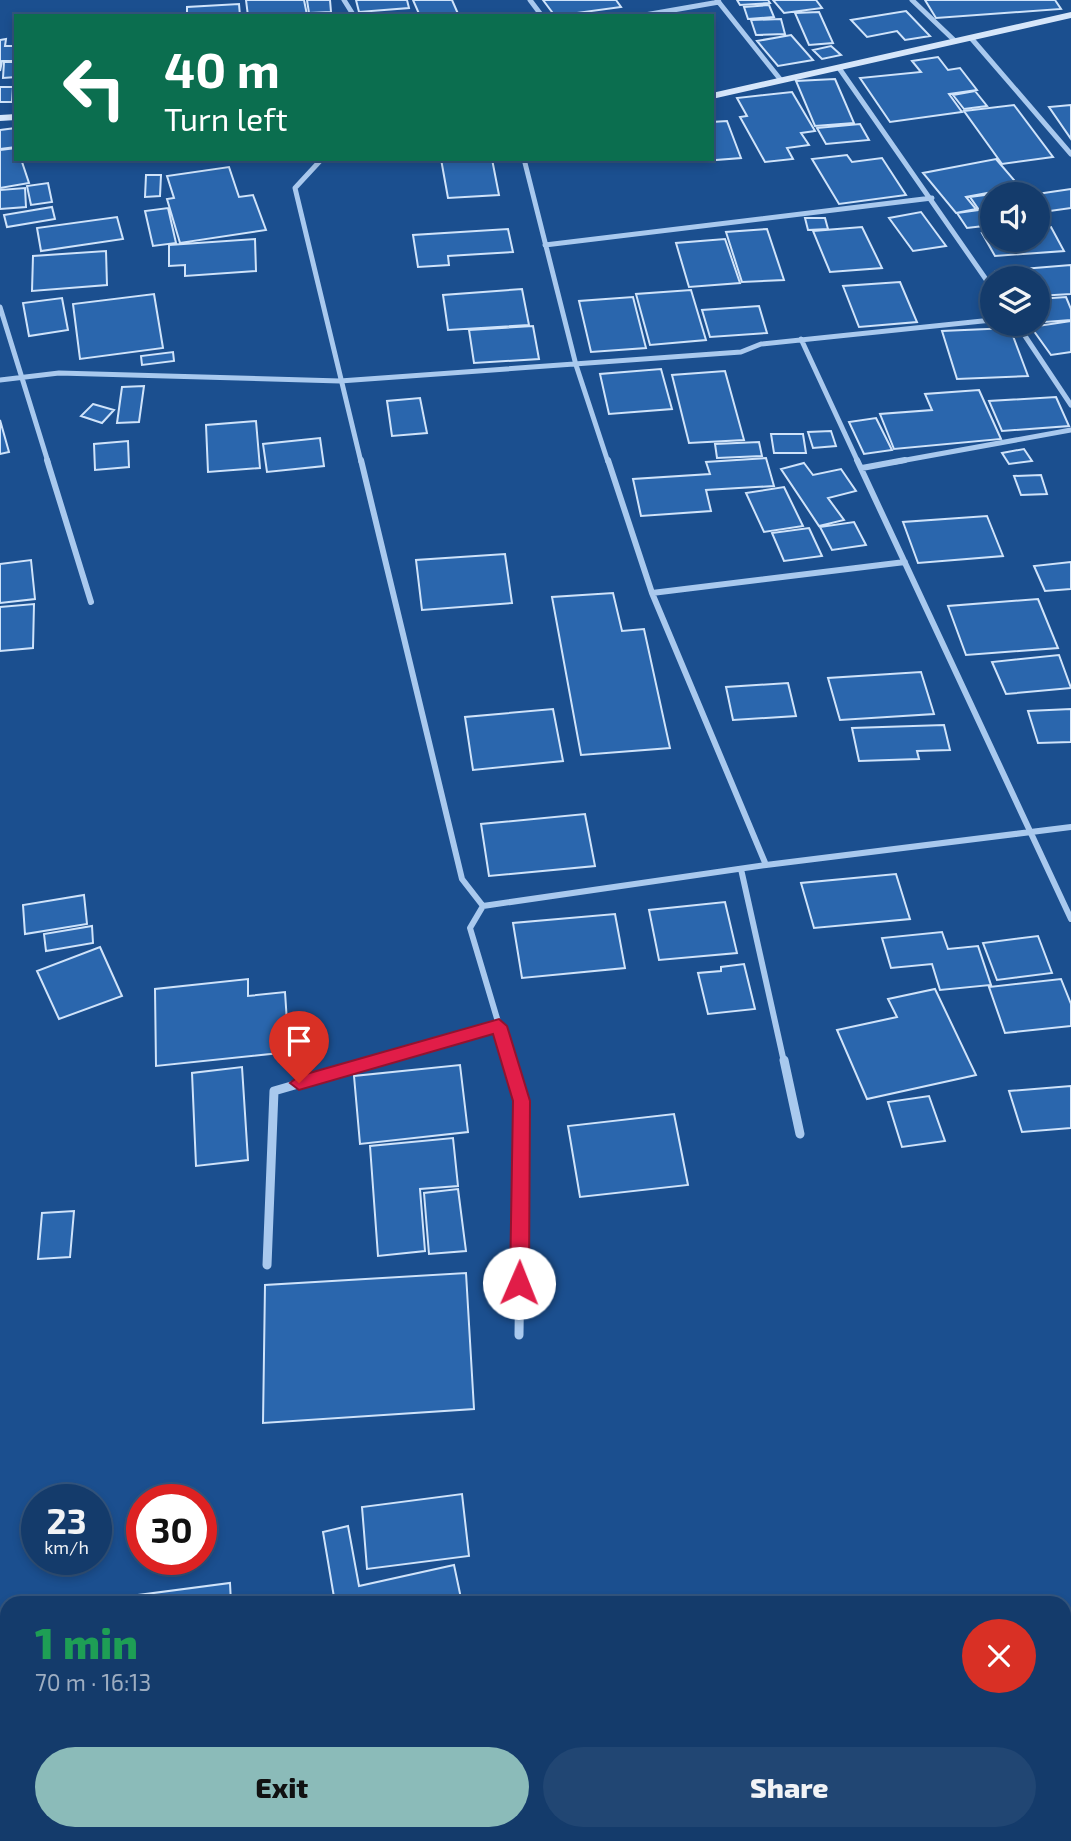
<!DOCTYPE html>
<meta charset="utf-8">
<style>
body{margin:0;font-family:"Exo 2",sans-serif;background:#214673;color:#f1f3f6;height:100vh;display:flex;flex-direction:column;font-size:26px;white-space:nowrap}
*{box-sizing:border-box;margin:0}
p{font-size:23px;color:#9dadc1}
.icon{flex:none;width:38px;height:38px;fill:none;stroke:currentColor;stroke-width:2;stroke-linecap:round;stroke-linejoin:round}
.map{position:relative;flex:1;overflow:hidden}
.details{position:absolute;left:0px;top:1596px;width:1071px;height:245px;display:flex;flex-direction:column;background:#143b6b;border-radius:21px 21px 0 0;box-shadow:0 4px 10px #0003,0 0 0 2px #33557e}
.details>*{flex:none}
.hud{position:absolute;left:14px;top:14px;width:700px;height:147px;border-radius:0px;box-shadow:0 4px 10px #0003,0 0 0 2px #33557e;background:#0b6e4f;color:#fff;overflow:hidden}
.tools{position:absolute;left:980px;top:182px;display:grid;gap:14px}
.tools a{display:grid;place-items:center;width:70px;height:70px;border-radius:50%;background:#143b6b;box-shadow:0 4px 10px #0003,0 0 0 2px #33557e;font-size:35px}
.speed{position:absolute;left:21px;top:1484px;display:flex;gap:14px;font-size:35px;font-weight:700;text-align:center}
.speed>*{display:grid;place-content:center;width:91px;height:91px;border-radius:50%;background:#143b6b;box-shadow:0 4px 10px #0003,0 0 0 2px #33557e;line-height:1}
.speed small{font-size:18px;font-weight:400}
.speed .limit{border:10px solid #d22;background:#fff;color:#111}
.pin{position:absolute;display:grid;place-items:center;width:60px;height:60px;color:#fff;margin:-72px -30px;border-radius:50% 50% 50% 0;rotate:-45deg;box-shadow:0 0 7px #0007}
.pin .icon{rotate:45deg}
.me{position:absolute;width:77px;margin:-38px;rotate:1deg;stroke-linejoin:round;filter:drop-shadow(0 0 5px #0008)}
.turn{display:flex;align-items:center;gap:24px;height:147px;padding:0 35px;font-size:32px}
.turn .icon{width:91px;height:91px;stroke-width:2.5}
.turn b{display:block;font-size:49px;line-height:60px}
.round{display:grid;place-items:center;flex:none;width:74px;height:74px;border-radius:37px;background:#214673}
.overview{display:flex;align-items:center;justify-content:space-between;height:119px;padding:0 35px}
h1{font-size:42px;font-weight:800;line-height:52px;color:#1e9e55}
.action{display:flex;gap:14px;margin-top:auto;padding:14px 35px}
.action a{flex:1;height:80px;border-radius:42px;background:#8bbbb9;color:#111;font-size:28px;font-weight:800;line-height:80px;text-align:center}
.action a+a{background:#214673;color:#f1f3f6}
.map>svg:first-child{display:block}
</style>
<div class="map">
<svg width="1071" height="1841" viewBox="0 0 1071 1841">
<rect width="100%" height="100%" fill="#1b4f8f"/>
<path fill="#2a66ad" stroke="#cfe3fa" stroke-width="2" d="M246 0H304L307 15 248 16Z
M307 0H330L331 12 309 13Z
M356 0H407L409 8 359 12Z
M413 0H452L459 16H420Z
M543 0H616L621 7 555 16Z
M737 0H768L770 3 740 5Z
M773 0H816L822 8 784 13Z
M925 0H1055L1061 9 936 18Z
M239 4 240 16H187V7Z
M769 5 774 17 748 19 744 7Z
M906 11 930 36 905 40 897 31 867 37 851 20Z
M819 12 833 43 809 45 795 13Z
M781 19 785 34 756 35 751 20Z
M791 35 813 60 778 66 757 41Z
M6 39 5 46H16V61H2L0 71V40Z
M831 46 841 55 822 59 813 50Z
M938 57 948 70 960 68 977 90 949 94 962 112 890 122 860 78 921 72 912 61Z
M4 62H16V77L3 78Z
M835 79 854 123 815 126 796 81Z
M0 87H13L12 102H0Z
M975 91 987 106 964 109 953 95Z
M792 92 815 131 801 133 809 145 787 148 793 159 765 162 740 117 747 116 737 98Z
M1014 105 1053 157 1002 164 964 111Z
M1071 105V139L1049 107Z
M727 121 741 158 703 161 712 159V122Z
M860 124 869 140 826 144 817 128Z
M16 128V147L0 149V130Z
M16 148V159H21L29 183 0 188V150Z
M847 155 852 162 882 158 906 195 839 204 812 159Z
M441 159H492L499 195 448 198Z
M996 159 1020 187 966 197 976 209 956 213 923 173Z
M229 167 239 197 253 195 266 230 180 243 167 199 174 198 167 176Z
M146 175H161L160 196 145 197Z
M48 183 52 202 31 205 27 186Z
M25 188 26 207 0 209V190Z
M1071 189V208L1050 211 1037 194Z
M992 194V225L967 228 957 213 979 210 970 197Z
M52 207 55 219 7 227 4 215Z
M168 208 176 243 153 246 145 211Z
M921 212 946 246 913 251 889 218Z
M117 217 123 239 41 251 37 228Z
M805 218H825L828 229 808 230Z
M862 227 882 268 830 272 813 231Z
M1051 227 1064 251 995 256 982 233 992 232V240H1038V228Z
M508 229 513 252 448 256 449 265 418 267 413 235Z
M767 229 784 280 742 282 726 232Z
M255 239 256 271 185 276V265L169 266V245Z
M725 239 740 283 689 287 676 243Z
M106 251 107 285 32 291 33 256Z
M1071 265V294L1038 296V278H1000L996 271Z
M900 282 917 322 859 327 843 286Z
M522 289 529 325 448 330 443 295Z
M691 290 706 340 650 345 636 294Z
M154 294 163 348 80 359 73 304Z
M633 297 646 348 591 352 579 301Z
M1066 297 1071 309V320L1045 322 1038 299Z
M62 298 68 330 29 336 23 303Z
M759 306 767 333 710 337 702 310Z
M1071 321V352L1051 355 1031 327Z
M533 326 539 359 474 363 469 330Z
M1010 328 1028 376 957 379 942 331Z
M173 352 174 361 142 365 141 356Z
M661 369 672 409 609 414 600 374Z
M725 371 744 440 689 443 672 375Z
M144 386 139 422 117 423 122 387Z
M979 390 1001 439 894 449 880 414 932 410 925 394Z
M1056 397 1069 426 1002 431 989 401Z
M420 398 427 433 392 436 387 401Z
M93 404 114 410 102 423 81 416Z
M876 418 892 450 864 454 849 422Z
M0 420 9 452 0 454Z
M256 421 260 468 208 472 206 425Z
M831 431 836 446 813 448 808 432Z
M771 434H803L806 453H774Z
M320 438 324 466 267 472 263 444Z
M128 441 129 467 95 470 94 444Z
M759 442 762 456 717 458 715 444Z
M1024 449 1032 461 1009 464 1002 453Z
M766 458 774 486 706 490 711 511 641 516 633 479 710 474 706 462Z
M804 463 813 475 841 469 856 491 828 498 844 520 819 526 781 469Z
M1041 475 1047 494 1021 495 1014 476Z
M784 487 803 526 764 532 746 493Z
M987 516 1003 556 918 563 903 522Z
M854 522 866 545 832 550 820 527Z
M809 528 822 556 784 561 772 533Z
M505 554 512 603 422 610 416 560Z
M31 560 35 599 0 603V564Z
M1071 562V589L1045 591 1034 566Z
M613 593 622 631 644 629 670 748 581 755 552 597Z
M1038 599 1058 648 966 655 948 606Z
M34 604 33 648 0 651V607Z
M1059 655 1071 688 1006 694 992 662Z
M921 672 934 714 840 720 828 678Z
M788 683 796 716 733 720 726 687Z
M553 709 563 761 473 770 465 717Z
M1071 709V742L1038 743 1028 711Z
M944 725 950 750 917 751 919 759 859 761 852 728Z
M585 814 595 866 489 876 481 824Z
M896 874 910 919 814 928 801 883Z
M84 895 87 924 25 934 23 905Z
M725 902 737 953 659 960 649 910Z
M615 914 625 968 522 978 513 923Z
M92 926 93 943 46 951 44 934Z
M942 932 948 949 978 946 991 985 940 990 932 964 891 968 882 938Z
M1038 936 1052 973 997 980 983 943Z
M100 947 122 996 59 1019 37 971Z
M744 964 755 1009 708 1014 698 973 721 971V967Z
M248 979V996L285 992 289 1052 156 1066 155 989Z
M1061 979 1071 1004V1026L1005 1033 989 987Z
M935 989 976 1075 867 1099 837 1030 897 1017 888 999Z
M460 1065 468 1132 360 1144 354 1076Z
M242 1067 248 1160 196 1166 192 1073Z
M1071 1086V1128L1022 1132 1009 1091Z
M929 1096 945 1141 902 1147 888 1102Z
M674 1114 688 1185 580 1197 568 1126Z
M453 1138 458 1186 420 1189 425 1251 378 1256 370 1146Z
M458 1189 466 1251 429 1254 424 1193Z
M74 1211 70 1257 38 1259 42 1213Z
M466 1273 474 1409 263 1423 265 1285Z
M462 1494 469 1556 367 1569 362 1507Z
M348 1526 359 1586 454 1565 462 1603H370L369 1597 335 1603 323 1532Z
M230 1583 231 1603H131V1596Z"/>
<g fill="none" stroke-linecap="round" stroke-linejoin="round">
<path stroke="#a9c9ee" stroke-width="5" d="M344 0 354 16
M530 0 542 16
M717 0 780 79
M912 0 955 41
M639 16 719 2
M971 38 1071 154
M839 68 992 288
M524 159 576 365 608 462
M320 161 295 188 361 462
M545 245 932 198
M0 307 48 462
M1017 324 1071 405
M801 339 858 462
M0 380 59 373 340 381 741 352 761 344 992 320
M895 462 1071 430"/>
<path stroke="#a9c9ee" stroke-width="6" d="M47 460 91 602
M361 460 462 879 483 906
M608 460 652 593 766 865
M857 460 1071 919
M862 468 905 460
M652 593 905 562
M741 869 784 1062
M483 906 766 865 1071 827
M483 906 470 928 510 1062
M375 1062 499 1026"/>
<path stroke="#a9c9ee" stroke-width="9" d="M510 1060 522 1101 519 1335
M784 1060 800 1134
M267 1265 274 1091 381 1060"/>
<path fill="#d6e6fa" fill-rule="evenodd" d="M1071 12V18L712 99V93Z
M16 114V120L0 121V115Z
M311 159H342C335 164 318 164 311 159Z"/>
</g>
<path fill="#e11d48" stroke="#92132f" stroke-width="2" d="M499 1019 507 1026 530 1101 529 1283 526 1289 519 1291 513 1289 510 1283 513 1101 493 1034 299 1090 290 1083 299 1076Z"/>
</svg>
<div class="tools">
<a><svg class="icon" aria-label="sound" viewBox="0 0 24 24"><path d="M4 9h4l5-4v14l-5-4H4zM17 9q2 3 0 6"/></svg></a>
<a><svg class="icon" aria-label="layers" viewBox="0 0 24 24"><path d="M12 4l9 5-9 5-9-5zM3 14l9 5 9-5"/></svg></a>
</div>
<div class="speed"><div>23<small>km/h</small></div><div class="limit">30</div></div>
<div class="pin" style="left:299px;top:1083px;background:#d93025"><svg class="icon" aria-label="arrive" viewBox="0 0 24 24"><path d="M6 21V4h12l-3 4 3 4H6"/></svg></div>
<svg class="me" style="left:519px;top:1283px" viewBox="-20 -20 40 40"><circle r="19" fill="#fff"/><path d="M0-13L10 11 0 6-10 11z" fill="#e11d48"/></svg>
<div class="hud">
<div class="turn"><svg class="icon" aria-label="left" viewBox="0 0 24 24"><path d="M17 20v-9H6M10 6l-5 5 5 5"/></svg><div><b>40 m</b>Turn left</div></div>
</div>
<section class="details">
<div class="overview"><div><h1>1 min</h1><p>70 m · 16:13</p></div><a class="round" style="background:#d93025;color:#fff"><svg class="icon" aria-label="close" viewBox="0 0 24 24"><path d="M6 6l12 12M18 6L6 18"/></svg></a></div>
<div class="action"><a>Exit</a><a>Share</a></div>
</section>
</div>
